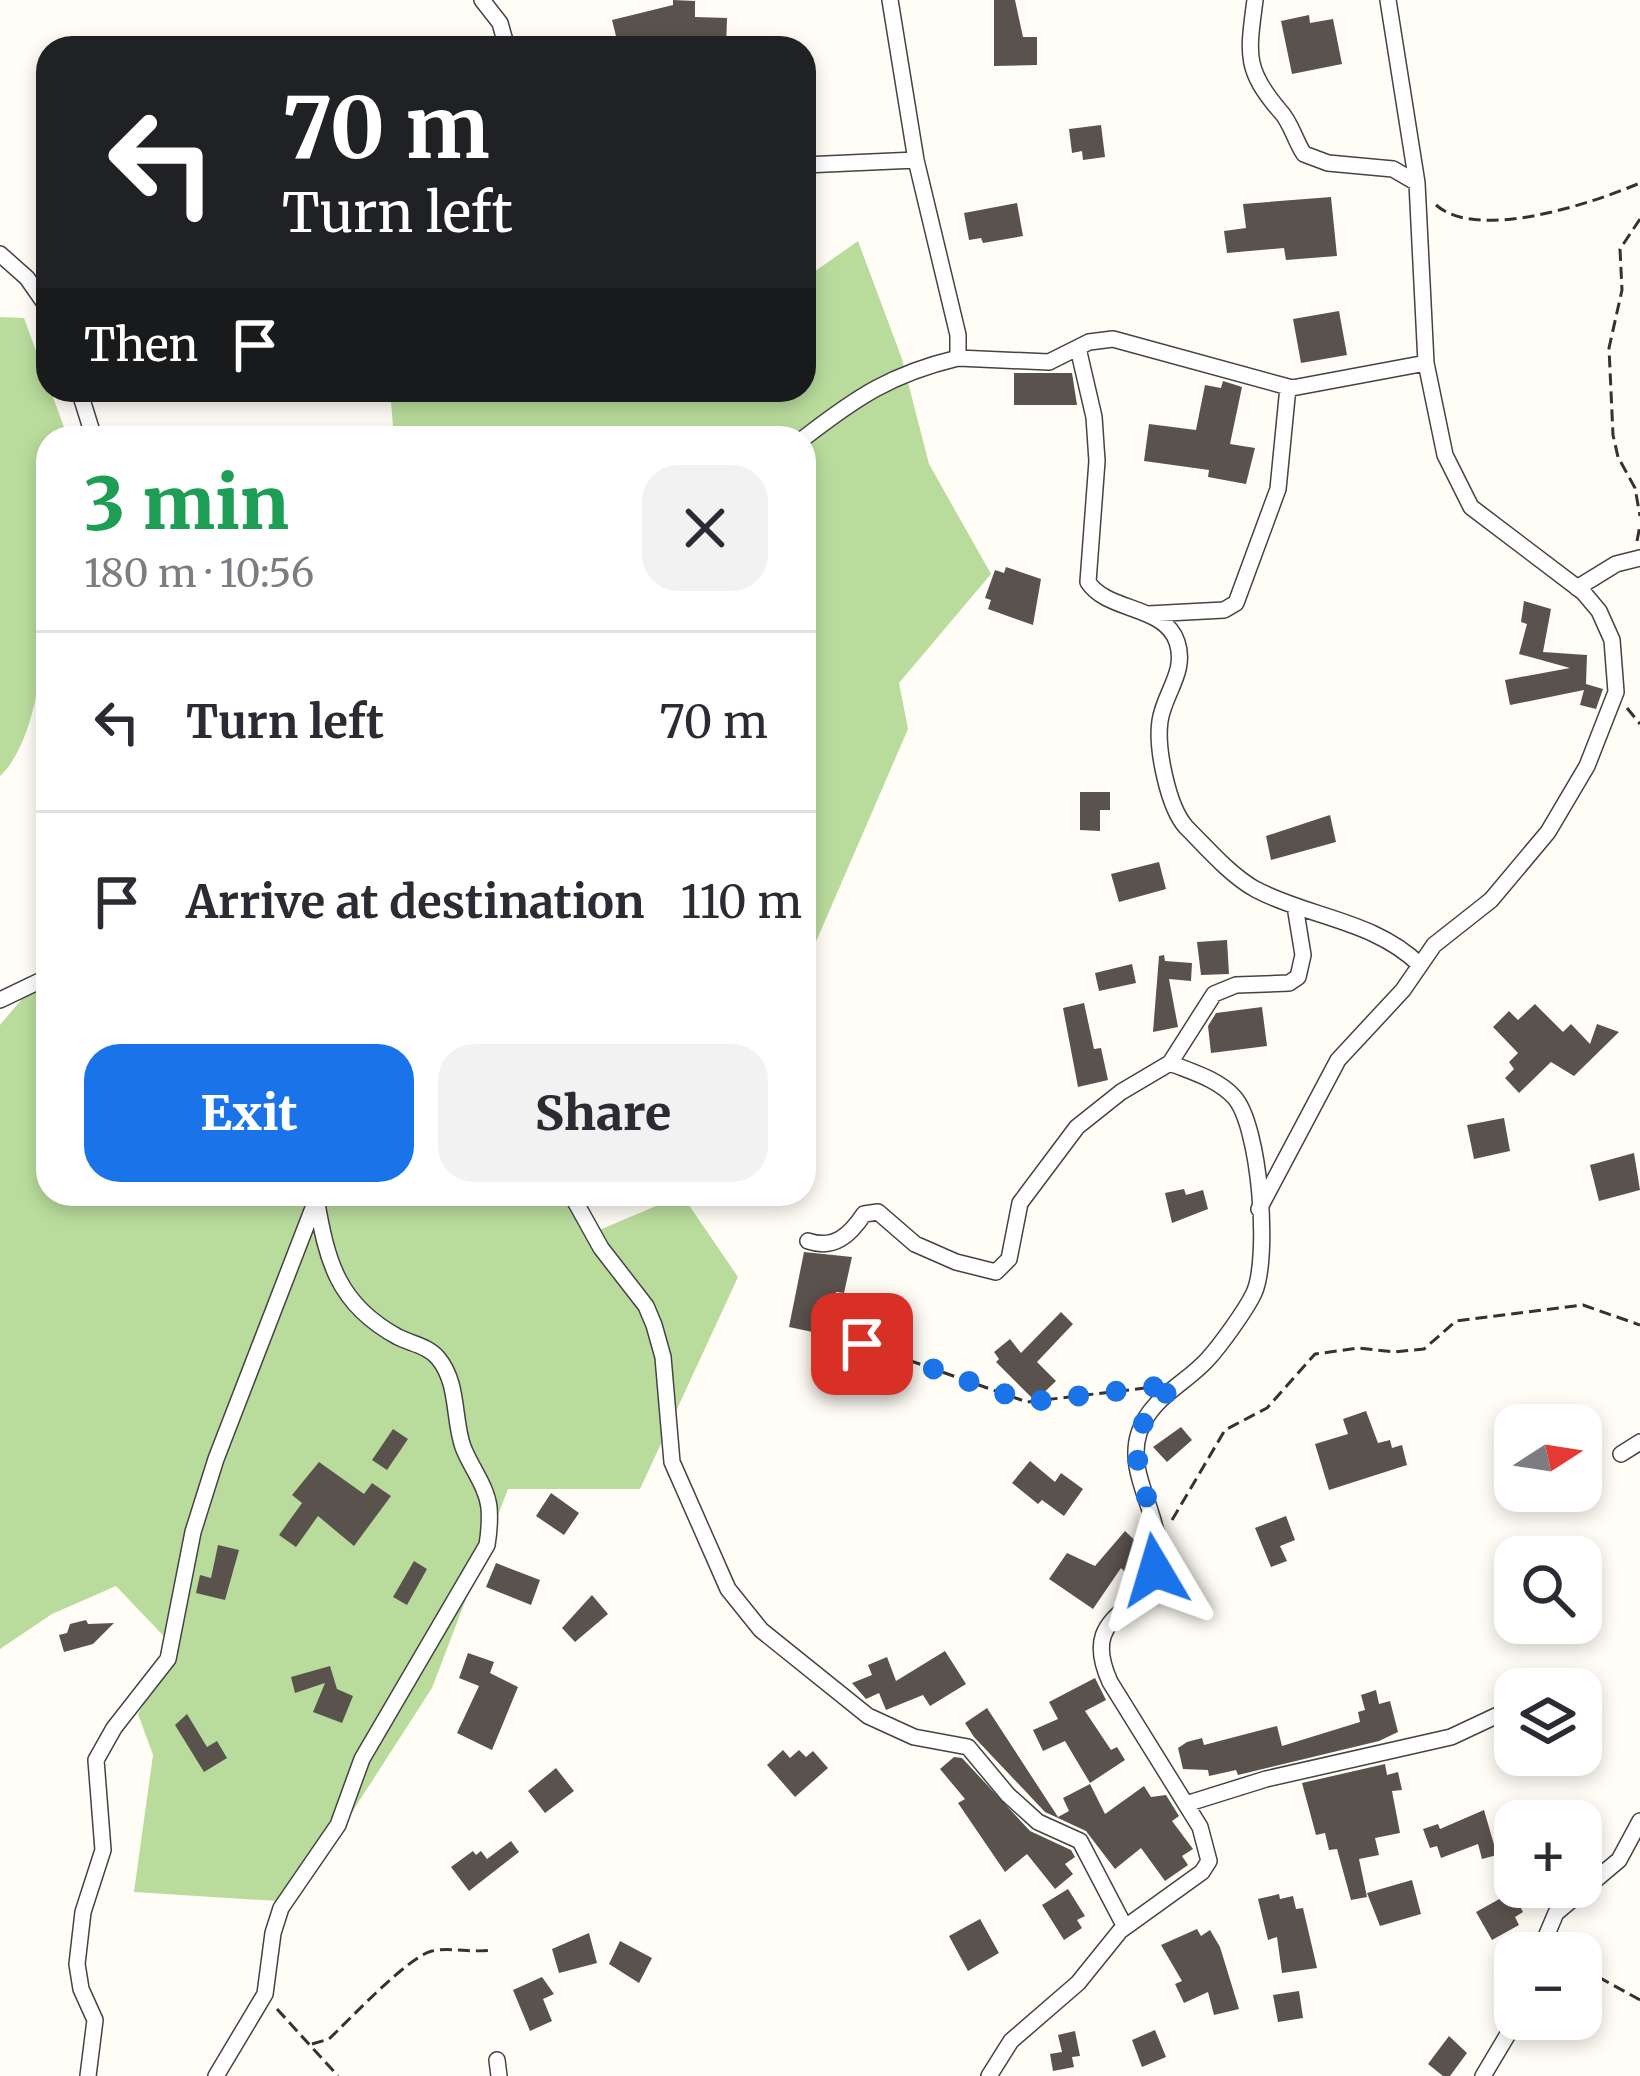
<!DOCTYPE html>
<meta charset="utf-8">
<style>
body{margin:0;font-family:Merriweather,serif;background:#f2f2f3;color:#2b2b33;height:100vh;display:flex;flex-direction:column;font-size:45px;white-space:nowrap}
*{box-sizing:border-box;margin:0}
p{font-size:39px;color:#7c7c81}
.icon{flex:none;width:66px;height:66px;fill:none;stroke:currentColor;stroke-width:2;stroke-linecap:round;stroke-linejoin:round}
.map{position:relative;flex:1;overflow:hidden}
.sheet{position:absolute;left:36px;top:426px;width:780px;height:780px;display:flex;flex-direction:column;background:#fff;border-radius:36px;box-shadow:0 6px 18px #0003}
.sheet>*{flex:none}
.hud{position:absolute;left:36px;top:36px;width:780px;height:366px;border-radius:36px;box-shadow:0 6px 18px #0003;background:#202124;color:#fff;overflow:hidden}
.needle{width:78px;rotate:78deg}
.tools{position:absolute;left:1494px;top:1404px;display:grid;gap:24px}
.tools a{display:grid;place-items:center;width:108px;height:108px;border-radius:24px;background:#fff;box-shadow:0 6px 18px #0003;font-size:60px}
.pin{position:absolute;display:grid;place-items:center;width:102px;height:102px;color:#fff;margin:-51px;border-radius:24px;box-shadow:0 6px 18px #0006}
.me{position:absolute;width:132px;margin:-66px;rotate:353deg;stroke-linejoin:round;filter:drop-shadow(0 0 9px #0008)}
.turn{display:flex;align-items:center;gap:42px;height:252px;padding:0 48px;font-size:54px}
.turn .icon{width:156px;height:156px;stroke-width:2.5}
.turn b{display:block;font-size:84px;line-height:102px}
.then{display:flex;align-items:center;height:114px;padding:0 48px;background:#0003;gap:24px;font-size:45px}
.round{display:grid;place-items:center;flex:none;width:126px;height:126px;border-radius:36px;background:#f2f2f3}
.head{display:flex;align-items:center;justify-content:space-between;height:204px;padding:0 48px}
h1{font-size:72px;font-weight:800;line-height:90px;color:#1e9e55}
.action{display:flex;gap:24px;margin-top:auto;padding:24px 48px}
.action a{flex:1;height:138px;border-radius:36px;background:#1a73e8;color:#fff;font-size:48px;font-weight:800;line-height:138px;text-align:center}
.action a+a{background:#f2f2f3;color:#2b2b33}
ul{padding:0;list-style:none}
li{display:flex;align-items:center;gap:36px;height:180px;padding:0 48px;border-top:3px solid #e1e1e2}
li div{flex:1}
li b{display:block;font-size:45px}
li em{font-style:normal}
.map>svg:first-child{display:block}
</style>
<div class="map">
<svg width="1640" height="2076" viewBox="0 0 1640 2076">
<rect width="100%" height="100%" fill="#fffdf5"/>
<path fill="#b9dc9c" d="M858 241 902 359 929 464 991 574 899 683 908 729 812 951 804 955V438H394L390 390H804V279Z
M0 317 24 318 68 438H48C48 519 60 720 0 776Z
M48 968V1194H578L597 1231 682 1195 738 1277 640 1489H508L432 1688 294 1902 134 1892 153 1755 138 1714 175 1648 116 1586 52 1614 0 1649V1025Z"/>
<path fill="#5a524d" d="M673 0 695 1V17L727 18 726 48H619L612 20 673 5Z
M994 0H1015L1023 37H1037V65L994 66Z
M1309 15 1310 23 1333 19 1342 64 1292 74 1281 21Z
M1101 125 1105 157 1083 160 1082 151 1072 153 1069 129Z
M1331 197 1337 256 1286 260 1284 248 1227 253 1224 231 1246 228 1243 204Z
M1017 203 1023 236 983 243 981 238 969 240 964 213Z
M1339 311 1347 355 1301 363 1293 319Z
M1014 373H1072L1077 405H1014Z
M1223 381 1242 387 1230 444 1255 448 1246 484 1208 477 1209 470 1144 461 1149 424 1196 430 1205 385 1221 388Z
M1006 567 1041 579 1033 625 988 609 991 600 985 598 995 570 1004 573Z
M1524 601 1551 609 1543 652 1587 655 1586 684 1603 689 1596 709 1580 705 1584 690 1510 705 1505 680 1570 668 1519 654 1527 624 1521 622Z
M1080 792H1110V810H1100V831L1080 830Z
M1330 815 1336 842 1271 860 1266 836Z
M1159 862 1166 889 1119 902 1111 874Z
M1227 940 1229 974 1201 975 1197 942Z
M1164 955 1165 961 1192 963 1191 981 1169 979 1178 1027 1153 1032 1159 956Z
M1132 964 1136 983 1099 991 1095 973Z
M1084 1003 1094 1049 1101 1048 1108 1080 1078 1087 1063 1008Z
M1535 1004 1563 1032 1571 1024 1590 1044 1597 1024 1619 1032 1574 1076 1551 1062 1519 1093 1505 1078 1514 1069 1509 1062 1518 1053 1493 1027 1509 1011 1518 1020Z
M1262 1007 1267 1046 1211 1053 1208 1026 1216 1013Z
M1504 1118 1510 1151 1474 1159 1467 1125Z
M1634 1153 1640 1190 1599 1201 1590 1165Z
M1184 1189 1186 1195 1203 1190 1208 1209 1172 1223 1165 1193Z
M804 1252 852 1257 844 1293 836 1292 827 1335 789 1327Z
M1061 1312 1073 1324 1037 1362 1056 1381 1035 1401 996 1362 999 1359 994 1352 1010 1339 1021 1353Z
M1366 1411 1378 1443 1390 1440 1392 1448 1402 1445 1407 1465 1329 1490 1315 1444 1348 1434 1343 1419Z
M1181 1427 1192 1440 1167 1462 1153 1447Z
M393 1429 408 1439 387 1470 372 1460Z
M1030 1461 1055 1482 1061 1473 1083 1489 1064 1516 1042 1500 1038 1504 1012 1483Z
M319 1462 364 1494 372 1483 391 1496 354 1546 318 1516 296 1547 279 1535 302 1503 292 1495Z
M551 1493 579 1513 564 1535 536 1516Z
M1286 1516 1295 1540 1280 1546 1287 1561 1271 1567 1255 1528Z
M1125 1531 1144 1549 1125 1572 1121 1568 1093 1609 1049 1579 1067 1553 1095 1566Z
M218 1545 239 1550 225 1600 196 1593 200 1575 211 1578Z
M414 1561 427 1569 407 1605 393 1597Z
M496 1563 540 1580 531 1605 486 1587Z
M592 1595 608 1614 575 1642 562 1628Z
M86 1620 88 1624 114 1623 93 1644 64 1652 59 1635 67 1633 70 1624Z
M945 1651 966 1684 930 1706 923 1695 886 1710 879 1693 866 1699 852 1683 872 1675 868 1665 887 1657 896 1681Z
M468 1653 494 1662 490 1673 518 1687 492 1750 457 1733 479 1686 459 1678Z
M330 1666 337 1689 353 1696 342 1723 313 1712 325 1683 295 1693 291 1677Z
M1095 1678 1106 1700 1085 1711 1111 1750 1117 1747 1125 1760 1090 1783 1065 1741 1043 1751 1033 1730 1058 1719 1049 1702Z
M1376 1690 1379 1704 1390 1701 1398 1732 1379 1741 1238 1775 1236 1770 1209 1776 1208 1770 1183 1769 1178 1748 1187 1742 1202 1738 1204 1745 1277 1726 1282 1746 1360 1722 1358 1712 1365 1710 1361 1695Z
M987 1708 1058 1817 1069 1811 1063 1798 1090 1784 1105 1814 1144 1786 1151 1797 1166 1795 1179 1816 1172 1821 1193 1849 1182 1856 1188 1865 1165 1881 1141 1848 1115 1869 1086 1831 1045 1812 974 1737 965 1723Z
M187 1714 207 1747 217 1741 227 1758 204 1772 175 1725Z
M783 1750 790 1758 799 1750 806 1757 813 1751 828 1768 795 1797 767 1765Z
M954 1757 962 1758 1030 1831 1071 1850 1075 1857 1065 1864 1073 1874 1055 1889 1027 1854 1005 1872 958 1803 965 1799 940 1769Z
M1385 1764 1387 1775 1398 1772 1402 1790 1392 1791 1400 1833 1375 1838 1379 1855 1359 1859 1367 1897 1351 1900 1337 1849 1329 1850 1325 1833 1316 1835 1302 1783Z
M556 1768 574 1791 545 1813 528 1791Z
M1484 1810 1497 1855 1482 1859 1478 1844 1441 1858 1437 1846 1430 1848 1423 1829 1438 1824 1440 1829Z
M511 1841 519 1852 469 1891 451 1867 473 1851 476 1855 481 1851 487 1859Z
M1412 1880 1421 1914 1380 1926 1367 1893Z
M1068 1889 1085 1916 1077 1920 1082 1928 1064 1940 1042 1905Z
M1512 1892 1523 1912 1515 1917 1519 1925 1492 1940 1476 1912Z
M1279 1894 1280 1899 1293 1896 1296 1909 1303 1908 1317 1968 1282 1973 1277 1937 1268 1940 1258 1899Z
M980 1919 999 1953 968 1971 949 1936Z
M1197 1929 1201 1936 1210 1930 1220 1947 1239 2009 1214 2015 1208 1992 1184 2003 1175 1984 1182 1981 1161 1945Z
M589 1933 597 1963 559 1973 552 1949Z
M620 1941 652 1958 639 1983 609 1964Z
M542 1977 554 1994 543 1999 552 2021 530 2031 513 1990Z
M1299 1991 1303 2018 1278 2022 1273 1995Z
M1155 2030 1166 2057 1142 2067 1132 2040Z
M1075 2031 1080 2056 1072 2057 1074 2067 1053 2071 1050 2054 1062 2052 1058 2035Z
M1449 2036 1467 2053 1450 2076H1443L1428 2064Z"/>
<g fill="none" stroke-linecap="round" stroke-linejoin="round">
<g stroke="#444" stroke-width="18">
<path id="street" d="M482 0 500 23 507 48
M1255 0C1248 54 1244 69 1280 111 1291 122 1295 141 1304 154L1328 163 1393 169 1417 183
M804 165 916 160
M0 254 27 278 48 308
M1078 348 1094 417 1097 461 1088 582C1107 612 1165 605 1177 642 1187 672 1164 693 1160 721 1156 748 1168 807 1186 827 1206 847 1230 875 1255 889 1310 918 1374 920 1420 965
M958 358 1049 362 1089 342 1113 339 1292 388 1426 363
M79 390 94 438
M804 438C857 397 891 374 958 358V335L916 160 890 0
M1577 588 1616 564 1640 558
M1148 614 1224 610 1236 603 1278 489 1288 387
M0 1000 48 977
M571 1194 601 1248 646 1306 654 1325 663 1357 672 1462 728 1589 761 1630 868 1716 914 1737 968 1747 1008 1795 1038 1822 1080 1841 1125 1927
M1259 1209 1338 1060 1403 990 1434 945 1491 900 1548 832 1587 766 1616 692 1612 640 1599 611 1583 592 1471 507 1445 455 1426 363 1417 183 1388 0
M808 1241C834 1250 850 1235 864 1214L878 1212 915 1244 956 1262 996 1272 1009 1259 1020 1203 1077 1127 1121 1092 1170 1063 1214 994 1236 985 1289 983 1298 977 1303 955 1295 906
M1621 1454 1640 1442
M1554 1689 1561 1686
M1186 1804 1266 1779 1451 1737 1515 1707
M1539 1953 1556 1913 1619 1860 1640 1821
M497 2060 499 2076
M88 2076 95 2020 81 1989 77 1964 83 1912 103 1850 96 1760 114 1728 168 1659 193 1532 216 1459 315 1203
M216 2076 265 1994 273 1933 281 1908 338 1825 362 1759 487 1545C489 1533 490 1520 489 1507 486 1485 471 1468 463 1447 453 1419 459 1383 438 1358 428 1346 412 1344 398 1337 337 1304 327 1261 316 1198
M989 2076 1011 2041 1078 1983 1120 1931 1202 1872 1209 1861 1200 1827 1110 1682C1079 1613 1139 1618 1155 1567 1169 1522 1124 1479 1139 1433 1150 1398 1184 1385 1207 1360 1220 1346 1246 1310 1254 1293 1270 1258 1260 1125 1234 1097 1218 1079 1192 1072 1170 1063
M1483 2076 1517 2019"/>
</g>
<path stroke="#333" stroke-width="3" stroke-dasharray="12 6" stroke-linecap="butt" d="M1436 205C1478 242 1593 203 1640 183
M1640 219 1620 249 1622 290 1609 348 1613 435 1618 457 1635 488 1640 516
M1637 541 1640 525
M1627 708 1640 724
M823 1335 843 1337 1027 1402 1145 1388
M1172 1520 1225 1430 1267 1408 1315 1354 1359 1348 1394 1352 1424 1349 1456 1321 1583 1305 1640 1325
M1581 1973 1593 1974 1640 2000
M277 2009 338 2076
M312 2044 329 2039C350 2019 409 1956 432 1951 451 1947 471 1953 491 1950"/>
<use href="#street" stroke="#fff" stroke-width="15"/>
</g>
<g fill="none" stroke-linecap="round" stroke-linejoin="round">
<path stroke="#1a73e8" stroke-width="21" stroke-dasharray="0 37.8" d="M862 1344 1028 1402 1177 1384C1094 1450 1169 1496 1155 1570"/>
</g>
</svg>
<div class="tools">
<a><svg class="needle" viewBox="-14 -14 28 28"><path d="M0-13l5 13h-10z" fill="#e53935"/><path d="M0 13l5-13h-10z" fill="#7c7c81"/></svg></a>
<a><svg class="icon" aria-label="search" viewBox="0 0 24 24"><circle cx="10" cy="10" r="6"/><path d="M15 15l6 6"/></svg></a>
<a><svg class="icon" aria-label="layers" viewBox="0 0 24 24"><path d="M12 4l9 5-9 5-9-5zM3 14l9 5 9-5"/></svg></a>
<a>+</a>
<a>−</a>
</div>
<div class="pin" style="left:862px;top:1344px;background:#d93025"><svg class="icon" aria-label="arrive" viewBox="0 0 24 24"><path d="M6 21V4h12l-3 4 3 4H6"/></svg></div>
<svg class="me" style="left:1155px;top:1570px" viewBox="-20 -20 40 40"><path d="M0-17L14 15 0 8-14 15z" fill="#1a73e8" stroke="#fff" stroke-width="4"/></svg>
<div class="hud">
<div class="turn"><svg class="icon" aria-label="left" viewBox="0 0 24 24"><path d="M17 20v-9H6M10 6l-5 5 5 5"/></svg><div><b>70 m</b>Turn left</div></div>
<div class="then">Then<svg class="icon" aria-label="arrive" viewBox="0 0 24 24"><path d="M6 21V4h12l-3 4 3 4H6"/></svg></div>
</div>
<section class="sheet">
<div class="head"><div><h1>3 min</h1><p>180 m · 10:56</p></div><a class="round"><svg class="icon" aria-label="close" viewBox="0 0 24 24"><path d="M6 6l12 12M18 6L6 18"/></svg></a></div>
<ul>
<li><svg class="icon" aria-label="left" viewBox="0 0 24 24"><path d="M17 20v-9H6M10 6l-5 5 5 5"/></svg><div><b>Turn left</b></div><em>70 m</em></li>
<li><svg class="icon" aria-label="arrive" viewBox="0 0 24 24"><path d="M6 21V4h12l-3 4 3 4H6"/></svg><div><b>Arrive at destination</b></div><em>110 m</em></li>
</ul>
<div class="action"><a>Exit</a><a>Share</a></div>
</section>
</div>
